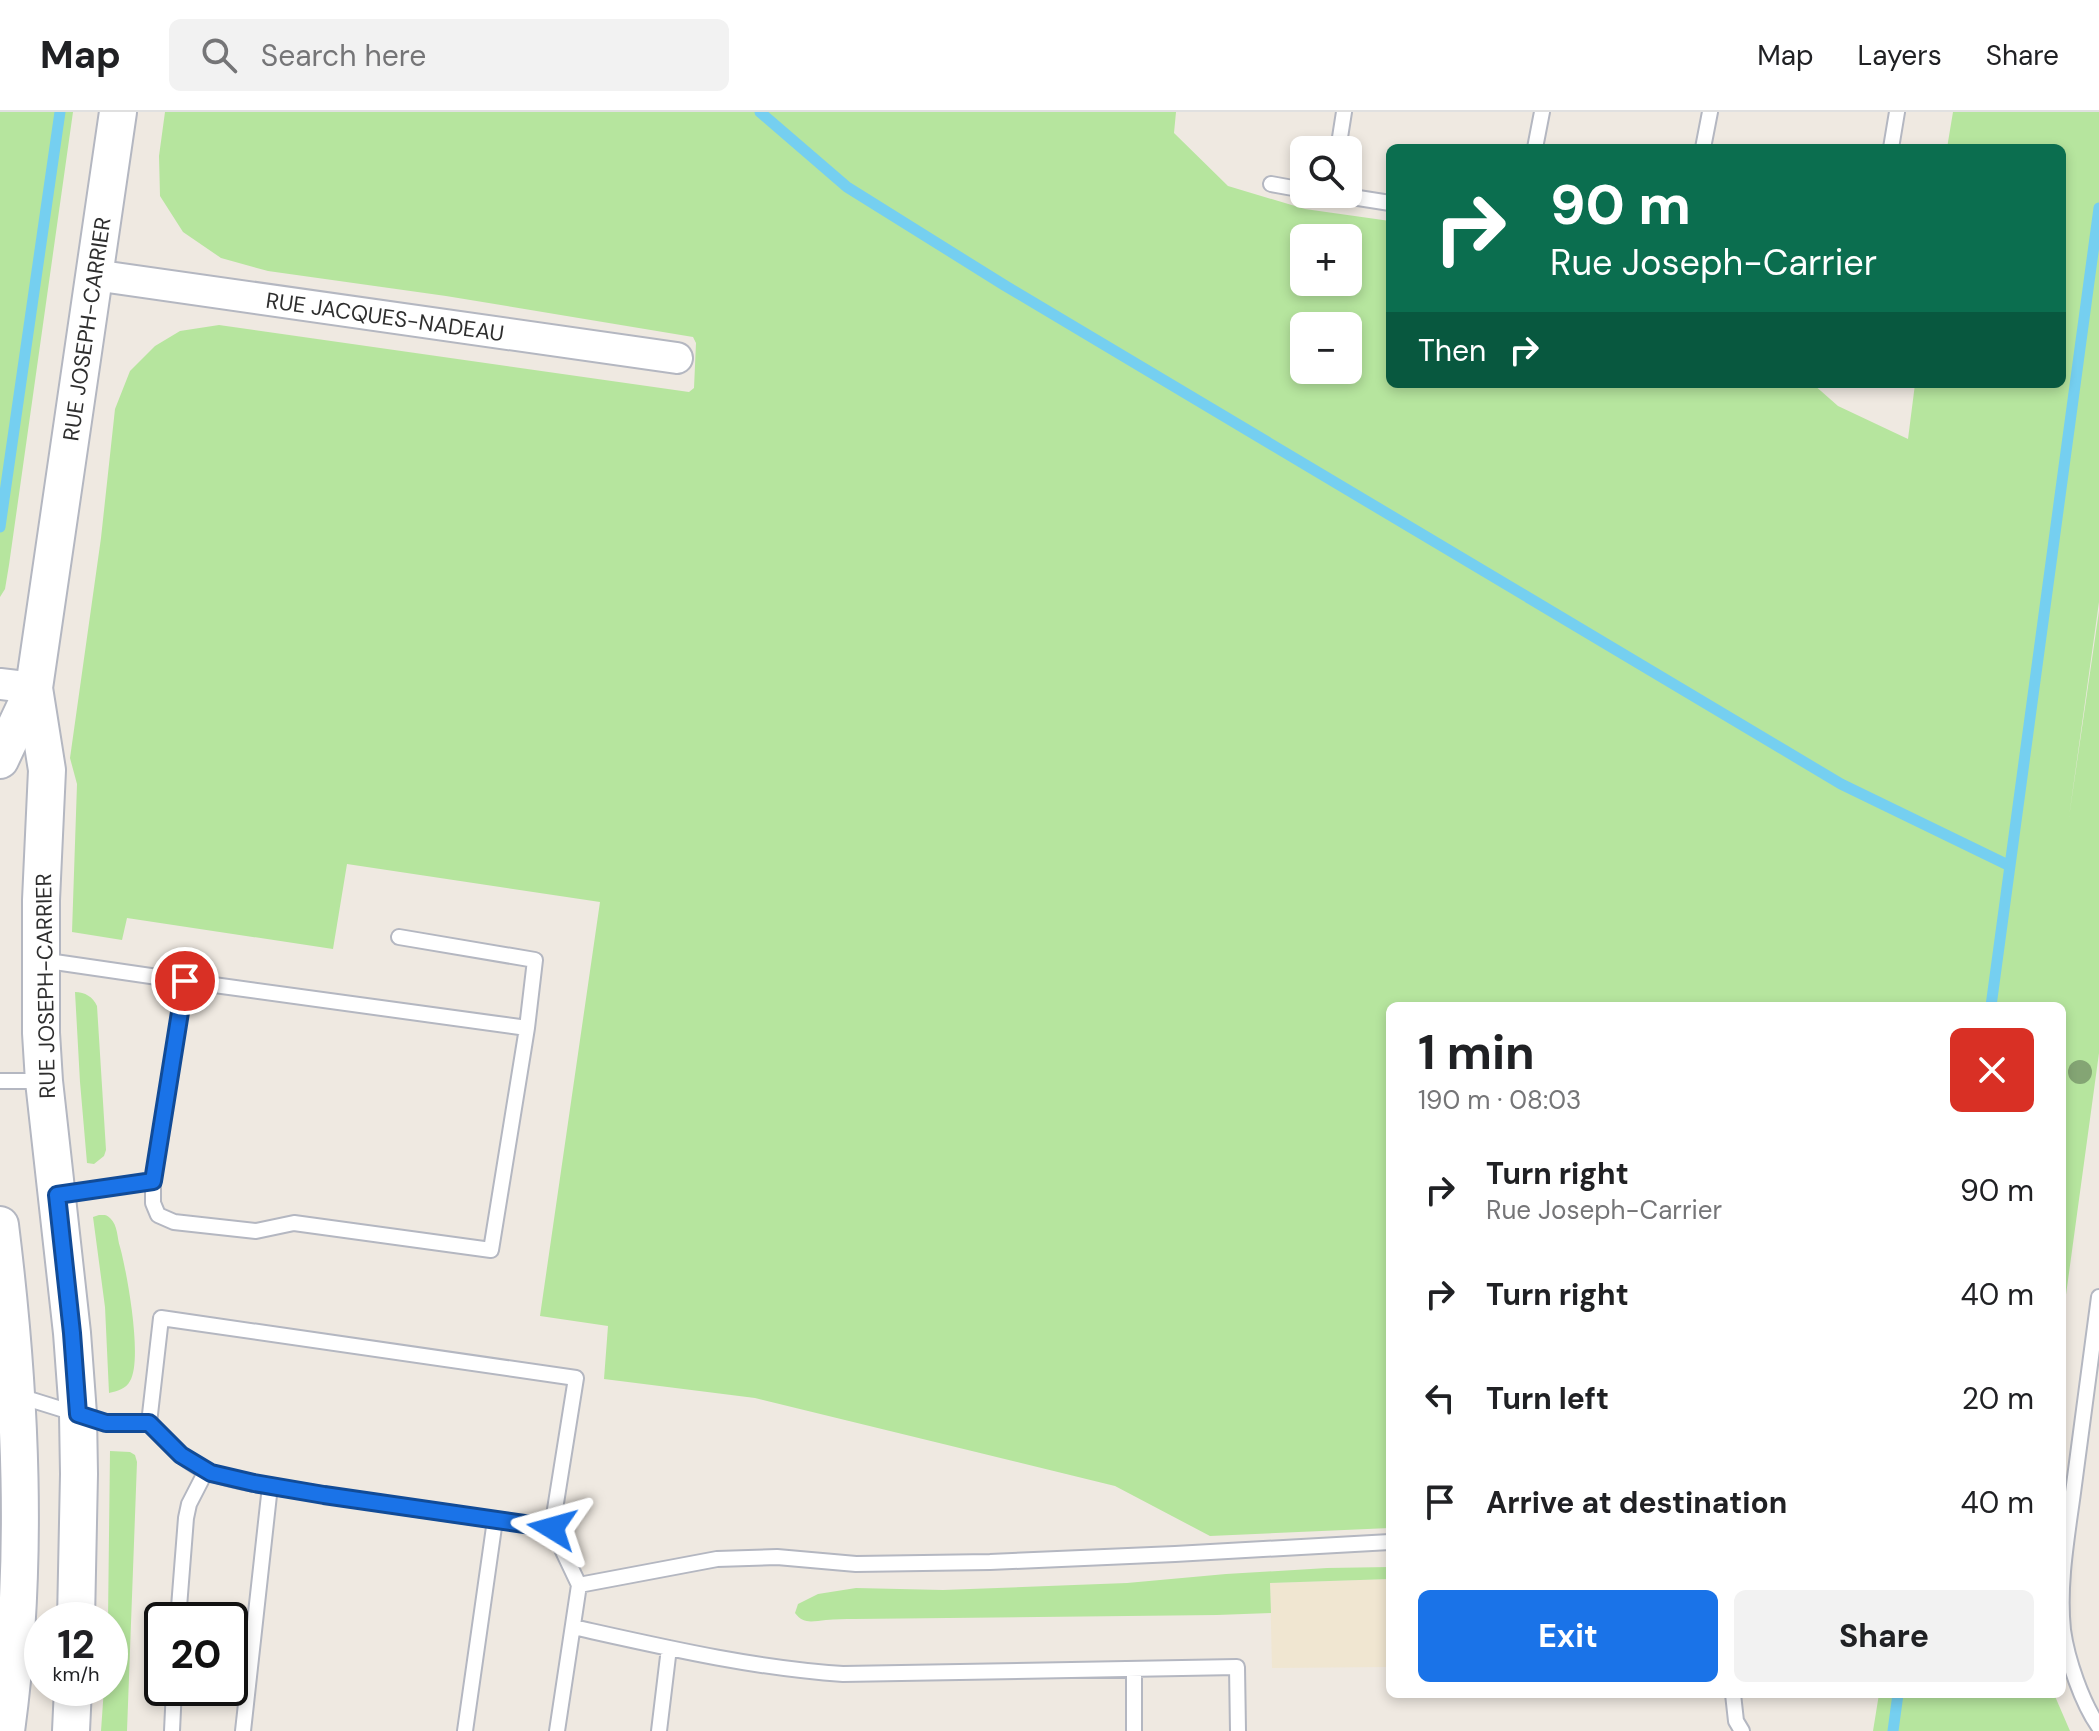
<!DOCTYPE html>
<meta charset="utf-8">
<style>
body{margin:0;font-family:"DM Sans",sans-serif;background:#f2f2f2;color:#202124;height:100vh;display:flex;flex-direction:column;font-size:30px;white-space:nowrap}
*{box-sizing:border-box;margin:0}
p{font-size:26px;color:#757577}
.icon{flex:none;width:44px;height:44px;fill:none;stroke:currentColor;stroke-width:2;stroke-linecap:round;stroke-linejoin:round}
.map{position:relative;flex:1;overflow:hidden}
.details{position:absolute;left:1386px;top:890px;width:680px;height:696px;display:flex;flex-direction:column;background:#fff;border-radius:12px;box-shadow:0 4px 12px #0003}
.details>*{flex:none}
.banner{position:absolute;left:1386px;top:32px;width:680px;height:244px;border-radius:12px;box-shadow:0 4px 12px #0003;background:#0b6e4f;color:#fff;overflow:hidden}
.buttons{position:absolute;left:1290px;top:24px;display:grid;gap:16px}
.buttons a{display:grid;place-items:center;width:72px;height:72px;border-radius:12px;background:#fff;box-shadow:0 4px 12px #0003;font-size:40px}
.speed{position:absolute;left:24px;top:1490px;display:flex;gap:16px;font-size:40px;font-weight:700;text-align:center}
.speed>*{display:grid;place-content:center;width:104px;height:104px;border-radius:50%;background:#fff;box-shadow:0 4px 12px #0003;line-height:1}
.speed small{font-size:20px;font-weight:400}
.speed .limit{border:4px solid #111;border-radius:12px;background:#fff;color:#111}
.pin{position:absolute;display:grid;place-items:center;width:68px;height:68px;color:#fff;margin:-34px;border:4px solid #fff;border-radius:50%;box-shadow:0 2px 8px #0007}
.me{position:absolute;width:88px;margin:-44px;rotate:278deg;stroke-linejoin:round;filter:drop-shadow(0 0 6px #0008)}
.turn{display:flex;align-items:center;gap:28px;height:168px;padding:0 32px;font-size:36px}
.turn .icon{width:104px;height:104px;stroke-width:2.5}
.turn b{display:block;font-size:56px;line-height:68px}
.then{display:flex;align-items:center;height:76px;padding:0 32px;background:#0003;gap:16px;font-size:30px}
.round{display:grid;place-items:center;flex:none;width:84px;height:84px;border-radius:12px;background:#f2f2f2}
.summary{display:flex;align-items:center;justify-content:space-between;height:136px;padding:0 32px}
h1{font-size:48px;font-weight:700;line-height:60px}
.primary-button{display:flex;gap:16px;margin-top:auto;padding:16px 32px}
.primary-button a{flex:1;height:92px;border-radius:12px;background:#1a73e8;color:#fff;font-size:32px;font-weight:700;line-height:92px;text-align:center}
.primary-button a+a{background:#f2f2f2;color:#202124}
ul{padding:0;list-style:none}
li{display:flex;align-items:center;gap:24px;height:104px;padding:0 32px}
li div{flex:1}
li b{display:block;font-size:30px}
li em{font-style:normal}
header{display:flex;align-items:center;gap:48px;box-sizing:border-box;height:112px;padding:0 40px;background:#fff;border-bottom:2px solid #e0e0e0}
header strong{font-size:38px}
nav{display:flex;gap:44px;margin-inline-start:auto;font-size:28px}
.search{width:560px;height:72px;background:#f2f2f2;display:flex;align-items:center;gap:20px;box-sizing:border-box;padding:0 28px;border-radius:12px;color:#757577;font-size:30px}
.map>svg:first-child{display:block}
</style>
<header>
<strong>Map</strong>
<div class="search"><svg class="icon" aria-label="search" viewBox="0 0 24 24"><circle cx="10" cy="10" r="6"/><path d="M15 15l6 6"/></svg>Search here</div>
<nav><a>Map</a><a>Layers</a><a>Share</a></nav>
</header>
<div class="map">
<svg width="2099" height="1619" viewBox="0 0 2099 1619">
<rect width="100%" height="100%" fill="#efe9e1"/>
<path fill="#f0e6d1" d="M1390 1467V1555L1272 1556 1270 1471Z"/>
<path fill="#b6e59e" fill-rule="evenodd" d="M0 0H73L9 453 5 477 0 485Z
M165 0H1176L1174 21 1228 74 1305 97 1390 109V272H1813L1838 294 1908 327 1915 272H2062V36H1947L1953 0H2099V490L2069 705 2099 499V941L2062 1212V894H1390V1416L1210 1424 1115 1374 755 1286 604 1267 608 1214 540 1204 600 790 347 752 333 837 127 806 122 828 72 820 77 672 70 646 101 426 115 297 130 259 155 234 180 219 219 213 689 280 694 276 696 231 693 225 446 184 268 159 221 146 183 120 160 84 159 44ZM1348 126V170H1304V126ZM1348 214V258H1304V214Z
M75 880C85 880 93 885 97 894L106 1038 104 1044 94 1052 87 1051 80 970Z
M99 1103C104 1103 106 1102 110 1106 118 1113 117 1126 120 1135 127 1160 143 1248 130 1269 126 1277 117 1279 109 1281L105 1195 93 1105Z
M110 1339 130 1340 135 1343 137 1350 127 1619H101L104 1576H110V1508H108Z
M1390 1455V1467L1270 1471 1271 1501 1217 1503 854 1507C845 1507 835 1507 826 1508 813 1509 804 1513 795 1501L798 1492 818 1482 856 1476 943 1478 1074 1473 1127 1471 1226 1462 1327 1456Z
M1879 1582H2054L2070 1619H1873Z"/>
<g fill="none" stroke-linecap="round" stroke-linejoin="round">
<path stroke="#75cff0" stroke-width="11" d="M760 0 847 75 1004 173 1841 672 2010 754
M0 415 60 0
M1991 894 2099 96
M1893 1619 1898 1582"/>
<g stroke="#b4b7c1" stroke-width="18">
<path id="service" d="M1535 36 1542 0
M1703 36 1710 0
M1891 36 1897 0
M1338 38 1344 0
M1271 72 1304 78
M1333 82 1390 91
M399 825 535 848 527 916
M41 848 185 869 153 1069 57 1083
M0 969H44
M153 1069V1091L158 1103 174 1110 256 1119 294 1111 491 1138 527 916 185 869
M2099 1185C2091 1248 2082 1310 2074 1373 2068 1420 2058 1470 2063 1518 2067 1547 2082 1591 2099 1615
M16 1283 106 1311H149C167 1330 185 1352 211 1361 241 1372 281 1376 314 1381 393 1394 472 1405 552 1416L576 1266 161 1206 149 1311
M552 1416 579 1473 557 1619
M579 1473 717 1447 777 1445 856 1452 990 1450 1175 1442 1390 1430
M178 1508 186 1406 189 1392 206 1359
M573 1515C663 1535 752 1556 843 1562L1237 1555 1238 1619
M1134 1557V1619
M1733 1582 1736 1609 1742 1619
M172 1619 174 1576
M243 1619 270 1374
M465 1619 495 1408
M659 1619 669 1536"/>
</g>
<g stroke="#b4b7c1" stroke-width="34">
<g id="minor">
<path id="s1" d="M94 163 677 246"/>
<path d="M0 572 34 576"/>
</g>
</g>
<g stroke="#b4b7c1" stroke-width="40">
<g id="tertiary">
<path d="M0 648 34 576"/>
<path d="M0 1113C21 1281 29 1451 6 1619"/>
<path id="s2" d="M76 1508 79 1362 78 1302 72 1221 44 969 41 921V788L47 658 34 576 118 0"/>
<path d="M71 1619 73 1576"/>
</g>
</g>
<use href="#service" stroke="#fff" stroke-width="14"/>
<use href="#minor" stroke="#fff" stroke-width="30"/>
<use href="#tertiary" stroke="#fff" stroke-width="36"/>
</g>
<circle fill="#84a574" cx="2080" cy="960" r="12"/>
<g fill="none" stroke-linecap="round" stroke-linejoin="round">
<g stroke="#114b97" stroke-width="20">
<path id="route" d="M185 869 153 1069 57 1083 72 1221 78 1302 106 1311H149L181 1343 211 1361 254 1371 324 1383 552 1416"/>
</g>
<use href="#route" stroke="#1a73e8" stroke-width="14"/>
</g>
<g text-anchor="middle" stroke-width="6" stroke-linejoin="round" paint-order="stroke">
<g font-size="22" fill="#2e2e2e" stroke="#fff">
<text dy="8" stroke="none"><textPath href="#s1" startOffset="294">RUE JACQUES-NADEAU</textPath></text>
<text dy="8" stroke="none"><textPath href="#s2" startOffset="1298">RUE JOSEPH-CARRIER</textPath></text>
<text transform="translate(45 874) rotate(-91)" y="8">RUE JOSEPH-CARRIER</text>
</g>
</g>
</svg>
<div class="buttons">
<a><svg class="icon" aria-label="search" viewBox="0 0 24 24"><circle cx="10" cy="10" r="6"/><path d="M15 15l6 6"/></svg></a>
<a>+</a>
<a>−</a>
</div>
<div class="speed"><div>12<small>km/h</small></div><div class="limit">20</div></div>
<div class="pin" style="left:185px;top:869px;background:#d93025"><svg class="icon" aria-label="arrive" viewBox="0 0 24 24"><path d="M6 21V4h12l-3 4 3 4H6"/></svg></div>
<svg class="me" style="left:552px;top:1416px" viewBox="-20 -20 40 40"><path d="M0-17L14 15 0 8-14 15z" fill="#1a73e8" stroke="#fff" stroke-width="4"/></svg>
<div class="banner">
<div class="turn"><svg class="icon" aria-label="right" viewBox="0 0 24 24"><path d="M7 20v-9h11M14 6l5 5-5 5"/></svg><div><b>90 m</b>Rue Joseph-Carrier</div></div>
<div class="then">Then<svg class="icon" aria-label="right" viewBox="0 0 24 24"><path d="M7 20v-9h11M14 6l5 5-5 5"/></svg></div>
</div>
<section class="details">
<div class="summary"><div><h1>1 min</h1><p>190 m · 08:03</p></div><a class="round" style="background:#d93025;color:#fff"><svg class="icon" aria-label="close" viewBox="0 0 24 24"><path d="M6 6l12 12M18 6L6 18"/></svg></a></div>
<ul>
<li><svg class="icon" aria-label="right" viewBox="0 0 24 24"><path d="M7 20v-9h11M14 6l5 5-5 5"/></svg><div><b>Turn right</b><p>Rue Joseph-Carrier</p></div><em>90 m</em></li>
<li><svg class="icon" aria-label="right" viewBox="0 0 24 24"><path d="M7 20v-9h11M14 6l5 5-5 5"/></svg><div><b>Turn right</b></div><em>40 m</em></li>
<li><svg class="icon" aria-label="left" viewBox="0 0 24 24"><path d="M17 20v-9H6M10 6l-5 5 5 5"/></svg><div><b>Turn left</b></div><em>20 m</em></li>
<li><svg class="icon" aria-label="arrive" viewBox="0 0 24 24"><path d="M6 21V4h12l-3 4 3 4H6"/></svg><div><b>Arrive at destination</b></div><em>40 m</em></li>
</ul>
<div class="primary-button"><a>Exit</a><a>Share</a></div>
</section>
</div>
